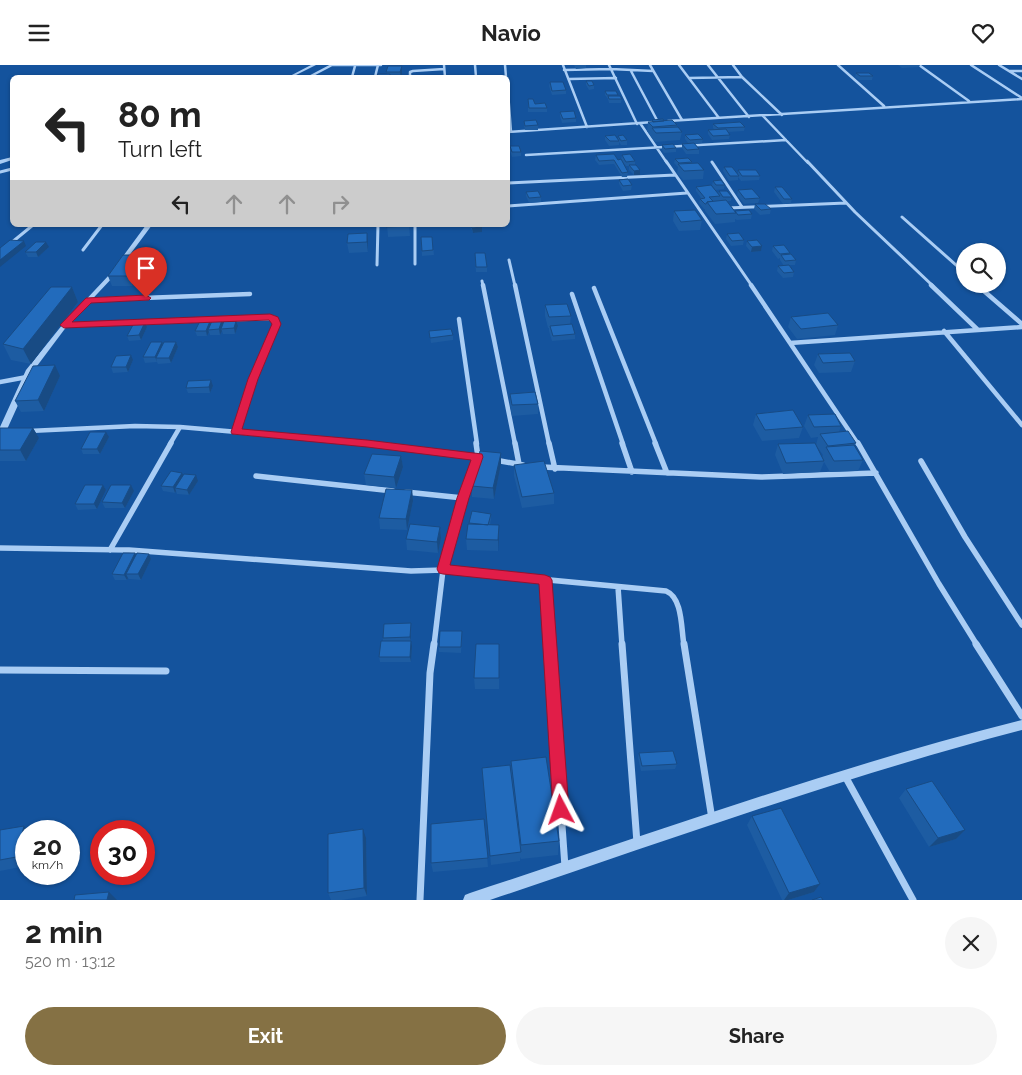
<!DOCTYPE html>
<meta charset="utf-8">
<style>
body{margin:0;font-family:Raleway,sans-serif;background:#f6f6f6;color:#222;height:100vh;display:flex;flex-direction:column;font-size:19px;white-space:nowrap}
*{box-sizing:border-box;margin:0}
p{font-size:16px;color:#767676}
.icon{flex:none;width:28px;height:28px;fill:none;stroke:currentColor;stroke-width:2;stroke-linecap:round;stroke-linejoin:round}
.map{position:relative;height:835px;overflow:hidden}
.side{display:flex;flex-direction:column;background:#fff;flex:1}
.side>*{flex:none}
.guide{position:absolute;left:10px;top:10px;width:500px;height:152px;border-radius:8px;box-shadow:0 1px 4px #0004;background:#fff;color:#222;overflow:hidden}
.fabs{position:absolute;left:956px;top:178px;display:grid;gap:10px}
.fabs a{display:grid;place-items:center;width:50px;height:50px;border-radius:50%;background:#fff;box-shadow:0 1px 4px #0004;font-size:25px}
.speed{position:absolute;left:15px;top:755px;display:flex;gap:10px;font-size:25px;font-weight:700;text-align:center}
.speed>*{display:grid;place-content:center;width:65px;height:65px;border-radius:50%;background:#fff;box-shadow:0 1px 4px #0004;line-height:1}
.speed small{font-size:12px;font-weight:400}
.speed .limit{border:8px solid #d22;background:#fff;color:#111}
.pin{position:absolute;display:grid;place-items:center;width:42px;height:42px;color:#fff;margin:-51px -21px;border-radius:50% 50% 50% 0;rotate:-45deg;box-shadow:0 0 5px #0007}
.pin .icon{rotate:45deg}
.me{position:absolute;width:55px;margin:-28px;rotate:356deg;stroke-linejoin:round;filter:drop-shadow(0 0 4px #0008)}
.turn{display:flex;align-items:center;gap:18px;height:105px;padding:0 25px;font-size:22px}
.turn .icon{width:65px;height:65px;stroke-width:2.5}
.turn b{display:block;font-size:35px;line-height:42px}
.lanes{display:flex;align-items:center;height:48px;padding:0 25px;background:#0003;justify-content:center;gap:25px;direction:ltr}
.lanes .off{opacity:.35}
.round{display:grid;place-items:center;flex:none;width:52px;height:52px;border-radius:26px;background:#f6f6f6}
.overview{display:flex;align-items:center;justify-content:space-between;height:85px;padding:0 25px}
h1{font-size:30px;font-weight:700;line-height:38px}
.action{display:flex;gap:10px;margin-top:auto;padding:10px 25px}
.action a{flex:1;height:58px;border-radius:30px;background:#857144;color:#fff;font-size:20px;font-weight:700;line-height:58px;text-align:center}
.action a+a{background:#f6f6f6;color:#222}
header{display:flex;justify-content:space-between;align-items:center;height:65px;padding:0 25px;background:#fff;font-size:22px;font-weight:700}
.map>svg:first-child{display:block}
</style>
<header><svg class="icon" aria-label="menu" viewBox="0 0 24 24"><path d="M4 6h16M4 12h16M4 18h16"/></svg>Navio<svg class="icon" aria-label="heart" viewBox="0 0 24 24"><path d="M12 20l-8-8c-3-5 5-10 8-4 3-6 11-1 8 4z"/></svg></header>
<div class="map">
<svg width="1022" height="835" viewBox="0 0 1022 835">
<rect width="100%" height="100%" fill="#14539d"/>
<g fill="none" stroke-linecap="round" stroke-linejoin="round">
<path stroke="#aacdf4" stroke-width="2.5" d="M332 0H381
M444 0 445 12
M475 0 476 12
M505 0 506 12
M563 0 587 62
M609 0 637 59
M650 0 682 55
M679 0 719 53
M708 0 749 52
M733 0 742 12 782 50
M838 0 884 41
M919 0 969 36
M971 0 1022 33
M999 0 1022 14
M564 5 611 4 653 6
M631 6 658 57
M1010 6H1022
M309 12 332 0
M352 12 355 1
M375 12 378 0
M410 12V7L413 6 444 4
M689 13 742 12
M569 14 616 13
M508 27 511 67
M763 51 808 98
M668 56 1022 34
M640 58 667 98
M508 67 654 57
M526 90 786 75"/>
<path stroke="#aacdf4" stroke-width="3" d="M666 96 752 221
M807 96 855 147 933 221
M712 97 742 142
M0 107 12 104
M508 118 675 110
M508 141 687 128
M727 143 846 138
M902 152 965 208
M415 160V199
M83 185 102 160
M0 187 33 160
M509 195 515 221
M377 200 378 160
M482 216 483 221
M976 219 979 221"/>
<path stroke="#aacdf4" stroke-width="4.5" d="M483 220 515 379
M515 220 549 379
M751 220 858 379
M931 220 977 264
M977 220 1022 259
M594 223 656 379
M572 229 623 379
M89 235 250 229
M459 254 477 379
M65 260 274 253 277 259 253 314 236 367
M944 266 1022 360
M790 278 1022 262
M0 317 27 312
M29 366 135 361 180 362 375 379
M170 379 180 362"/>
<path stroke="#aacdf4" stroke-width="5.5" d="M364 378 484 393
M515 378 519 399
M549 378 555 404
M622 378 632 407
M655 378 667 408
M858 378 939 519 977 580
M495 395 523 400
M921 396 965 472 1022 560
M542 402 761 412 876 408
M256 411 393 426
M406 427 463 433
M0 483 129 485 411 506 443 505 666 526C683 533 681 564 684 580
M110 485 171 378
M545 515 550 580
M618 522 622 580
M434 580 443 505 463 433 478 392 476 378"/>
<path stroke="#aacdf4" stroke-width="7" d="M549 579 565 802
M622 579 637 778
M684 579 712 754
M976 579 1022 651
M0 605 166 606
M845 711 913 835
M420 835 430 608 434 579"/>
<path fill="#aacdf4" fill-rule="evenodd" d="M311 0H316L292 12H288Z
M12 92V95L0 99V95Z
M146 160H152L114 211 67 261 34 305 4 371 0 374V362L26 305 63 259 110 209Z
M1022 655V665C842 712 666 776 490 835H463L465 830 470 828C653 768 835 702 1022 655Z"/>
</g>
<path fill="#1d5ca2" fill-rule="evenodd" d="M574 0H586V3L576 4Z
M898 0H920L919 2 902 3Z
M402 1V8L401 12H376L387 9 386 7Z
M856 8 873 11 872 15H859L855 12Z
M586 16 594 20V24L589 25 586 20Z
M550 17 566 25V29L552 30 549 21Z
M605 26 618 30V31L622 34 621 38H609L608 34 605 30Z
M528 34 535 39 547 43V47H528Z
M560 47 576 53V57L562 58 560 51Z
M652 55 664 56 677 60V62L682 67 680 75 655 77 647 66 648 57H652Z
M524 56 538 60V65H525L524 60Z
M713 59 745 62 744 66 728 67 730 70 729 74 712 75 708 69V65H715L713 63Z
M685 70 703 74 702 78 695 79 699 84V89H686L682 83V79L688 78 685 74Z
M605 71 618 74V71L627 75V80H621L619 77V80L609 81 605 75Z
M662 80 676 83V87L664 88 662 85Z
M510 81 521 87V91L512 92 510 86Z
M596 90 618 95 628 107 627 112H622L614 99 599 100 595 95Z
M622 90 635 96V100L640 110H634L629 105V101H626L621 95Z
M675 94 692 97V98L704 105 703 114 683 115 677 108 678 102 674 98Z
M724 102 738 109V105L760 111 759 115 741 116 738 112V115L729 116 723 106Z
M619 115 632 120 631 125 623 126 619 119Z
M713 116 725 120 724 124 715 125 712 120Z
M696 122 718 129 719 126 732 132 731 136H727L735 146 752 149 751 154 737 155 735 154V157L715 159 705 146V144H704L699 138 700 134 701 133 696 126Z
M775 122 792 134 791 138 783 139 774 127Z
M738 125 760 133 758 138 744 139 737 130Z
M526 127 541 132V137L529 138 526 131Z
M755 139 771 144 770 149 760 150 754 144Z
M674 146 702 155 700 165 679 166 673 156Z
M307 160H329L308 161Z
M387 160H409L410 171 388 172Z
M470 160H481L482 167 473 168Z
M367 168 368 187 349 188 347 178Z
M727 169 744 175 743 180 731 181 726 174Z
M421 172H432L434 190 422 191Z
M747 176 762 181 761 186 751 187 746 181Z
M773 181 790 188V189L796 195 795 200H789L794 207 793 212 783 213 777 206 778 201H784L780 195V193L778 194 772 186Z
M49 182 38 192H28L25 187Z
M475 193 487 202V207H476Z
M146 200 133 221H112L108 211Z
M72 222 78 237 31 299 11 295 3 279Z
M545 240 571 251 570 259 575 269V274L552 276 549 266V263H548L545 251Z
M791 252 838 260 835 270 797 274 788 262Z
M145 257 147 262 141 275 129 276 127 271Z
M223 258 238 261 235 269H223L222 266 220 270H210L209 267 207 271H197L195 266 211 259Z
M429 266 453 270V275L431 278Z
M162 277 163 279 176 277 178 282 171 298 158 299 157 297 145 298 143 292Z
M818 289 855 296 851 307 819 308 814 300Z
M133 295 128 307 113 308 111 302Z
M60 311 44 346 21 347 15 336Z
M213 321 210 328H188L186 323Z
M510 329 538 339V349L512 351 510 340Z
M756 349 803 362 799 373 762 376 753 360Z
M808 350 841 361 839 367 856 378 854 381 863 395 858 406 830 407 824 397 820 407 783 409 775 390 778 379 816 380 818 372 811 373 804 361ZM816 380 823 390 822 392Z
M0 363H33L39 373 26 396H0Z
M109 372 100 389H83L81 384Z
M501 388V399L494 434 472 432V421Z
M401 391 403 402 396 423 366 420 364 409Z
M514 400 554 428V439L522 443 514 411Z
M182 408 183 410 198 416 189 430 177 429 176 426 175 428 163 426 161 421Z
M103 420 106 425 97 444 78 445 75 439Z
M412 425 413 436 407 465 380 464 379 453Z
M134 426 125 443H105L102 437Z
M491 449V454L490 460H499L498 486 467 485 466 474 469 458Z
M440 462 441 473 438 488 407 485 406 474Z
M135 488 136 490 149 489 151 494 141 515 129 514 128 513 127 515H115L112 509Z
M411 563V576L412 581 411 597H380L379 592 383 576V573Z
M462 566 461 588 439 587V582Z
M499 579V624H475L474 613Z
M639 688 677 699 675 704 641 706 638 693Z
M511 696 559 776 558 790 521 794 520 792V796L491 800 482 703 511 711Z
M906 724 965 765 956 774 929 782 899 733Z
M752 751 820 819 814 827 788 835H782L747 760Z
M484 754 488 802 433 807 431 798Z
M24 761 29 766H26V801L0 806V765Z
M366 773 367 831 342 835H331L328 828Z"/>
<path fill="#184b84" d="M402 1V8L401 12 400 7Z
M640 105V110H634V106Z
M482 162V167L473 168 472 163Z
M367 168 368 177V187L367 177Z
M24 176 26 181 0 202V195Z
M46 177 49 182 38 192 36 187Z
M762 181 761 186 751 187 752 182Z
M143 190 146 200 133 221 129 211Z
M72 222 78 237 31 299 23 284Z
M222 255 224 261 221 264 222 266 220 270 219 264Z
M210 256 212 262 208 265 209 267 207 271 206 266Z
M236 256 238 261 235 269 234 263Z
M145 257 147 262 141 275 139 270Z
M162 277 164 282 156 293 157 297 155 292Z
M176 277 178 282 171 298 169 293Z
M131 290 133 295 128 307 126 302Z
M55 300 60 311 44 346 38 335Z
M211 315 213 321 210 328 209 322Z
M33 363 39 373 26 396 20 385Z
M106 367 109 372 100 389 97 384Z
M501 388V399L494 434 493 423Z
M401 391 403 402 396 423 394 412Z
M182 408 185 413 175 423 176 426 175 428 173 422Z
M196 410 198 416 189 430 187 425Z
M103 420 106 425 97 444 94 439Z
M131 420 134 426 125 443 122 438Z
M412 425 413 436 407 465 406 454Z
M499 460V471L498 486V475Z
M440 462 441 473 438 488 437 477Z
M135 488 137 493 126 509 128 513 127 515 124 510Z
M149 489 151 494 141 515 138 509Z
M411 558V577L410 572Z
M411 576 412 581 411 597 410 592Z
M24 761 29 766H26V801L16 792Z
M363 764 366 773 367 831 364 823Z
M965 765 956 774 929 782 938 773Z
M820 819 814 827 788 835H784L789 828Z
M109 827 117 835H107Z"/>
<path fill="#226bbc" stroke="#184b84" d="M388 1H402L400 7H386Z
M856 8H869L873 11H860Z
M378 9H390V12H376Z
M586 16H592L594 20 589 21Z
M550 17H563L566 25 552 26Z
M605 26H616L618 30H607Z
M608 31H620L622 34H609Z
M528 34H533L535 39 545 38 547 43H529Z
M574 46 576 53 563 54 560 47Z
M663 54 664 56 653 57 652 55Z
M536 55 538 60 525 61 524 56Z
M672 55 677 60 653 62 648 57Z
M740 57 745 62 718 63 713 59Z
M678 62 682 67 656 68 652 63Z
M726 64 730 70 713 71 708 65Z
M698 69 703 74 690 75 685 70Z
M615 70 619 76H610L605 71Z
M623 70 627 75 621 76 618 71Z
M694 78 699 84 687 85 682 79Z
M673 79 676 83 665 84 662 80Z
M510 81H519L521 87H512Z
M614 89 618 95 621 94 628 107 622 108 614 95 599 96 596 90Z
M630 89 635 96 626 97 622 90Z
M688 93 692 97 679 98 675 94Z
M698 98 704 105 684 106 678 99Z
M629 100H636L640 105 634 106Z
M724 102H732L739 111H730Z
M738 105H756L760 111H742Z
M628 114 632 120 623 121 619 115Z
M721 115 725 120H716L713 116Z
M711 120 720 131 709 132 713 136 707 137 706 139H705L700 134 705 133 696 122Z
M775 122H782L792 134H784Z
M752 124 760 133 745 134 738 125Z
M538 126 541 132 529 133 526 127Z
M719 126H727L732 132H723Z
M726 135 736 148 716 149 707 137Z
M755 139H765L771 144 761 145Z
M695 145 702 155 681 157 674 146Z
M749 145 752 149 738 150 735 146Z
M387 160H409V161L386 162Z
M471 160H481L482 162 472 163Z
M367 168V177L347 178 348 169Z
M739 168 744 175 732 176 727 169Z
M421 172H432L433 185 422 186Z
M10 175 24 176 0 195V183Z
M757 175 762 181 752 182 747 176Z
M36 177H46L36 187H25Z
M784 180 790 188 780 189 773 181Z
M475 188H485L487 202H476Z
M791 189 796 195 785 196 781 190Z
M123 190H143L129 211H108Z
M789 200 794 207 784 208 778 201Z
M51 222H72L23 284 3 279Z
M567 239 571 251 549 252 545 240Z
M828 248 838 260 801 264 791 252Z
M222 255 219 264 208 265 212 256Z
M200 256H210L206 266H195Z
M224 256H236L234 263 221 264Z
M145 257 139 270 127 271 134 258Z
M572 259 575 269 553 271 550 261Z
M451 264 453 270 430 273 429 266Z
M151 277H162L155 292H143Z
M164 277H176L169 293H156Z
M850 288 855 296 823 298 818 289Z
M131 290 126 302H111L116 291Z
M55 300 38 335 15 336 33 301Z
M211 315 209 322 186 323 188 316Z
M535 327 538 339 512 340 510 329Z
M793 345 803 362 765 365 756 349Z
M835 349 841 361 814 362 808 350Z
M0 363H33L20 385H0Z
M848 366 856 378 828 381 820 369Z
M90 367H106L97 384H81Z
M815 378 824 396 786 398 778 379Z
M854 380 863 395 834 396 826 382Z
M480 386 501 388 493 423 472 421Z
M372 389 401 391 394 412 364 409Z
M544 396 554 428 522 432 514 400Z
M171 406 182 408 173 422 161 421Z
M184 409 196 410 187 425 175 423Z
M85 420H103L94 439H75Z
M111 420H131L122 438 102 437Z
M386 424 412 425 406 454 379 453Z
M472 446 491 449 488 460 469 458Z
M410 459 440 462 437 477 406 474Z
M468 459 499 460 498 475 466 474Z
M123 488H135L124 510 112 509Z
M137 488 149 489 138 509H126Z
M411 558 410 572 383 573 384 559Z
M440 566H462L461 582H439Z
M381 576H411L410 592H379Z
M476 579H499V613H474Z
M673 686 677 699 642 701 639 688Z
M546 692 559 776 521 780 511 696Z
M510 700 521 787 490 791 482 703Z
M932 716 965 765 938 773 906 724Z
M781 743 820 819 789 828 752 751Z
M484 754 488 793 431 798V759Z
M24 761 16 792 0 795V765Z
M363 764 364 823 328 828V769Z
M109 827 107 835H74L75 830Z
M821 832 823 835H812Z"/>
<path fill="#e11d48" stroke="#92132f" d="M146 230 151 233 149 235 91 238 72 257 270 249 278 252 281 259 258 314 242 364 367 375 482 389 483 392 469 433 450 500 545 510 550 512 552 515 569 745 567 751 561 753 555 751 553 745 539 519 443 509 439 508 437 504 457 433 471 395 367 382 232 369 231 367 248 314 272 259 269 255 64 263 60 260 86 233Z"/>
</svg>
<div class="fabs">
<a><svg class="icon" aria-label="search" viewBox="0 0 24 24"><circle cx="10" cy="10" r="6"/><path d="M15 15l6 6"/></svg></a>
</div>
<div class="speed"><div>20<small>km/h</small></div><div class="limit">30</div></div>
<div class="pin" style="left:146px;top:233px;background:#d93025"><svg class="icon" aria-label="arrive" viewBox="0 0 24 24"><path d="M6 21V4h12l-3 4 3 4H6"/></svg></div>
<svg class="me" style="left:561px;top:745px" viewBox="-20 -20 40 40"><path d="M0-17L14 15 0 8-14 15z" fill="#e11d48" stroke="#fff" stroke-width="4"/></svg>
<div class="guide">
<div class="turn"><svg class="icon" aria-label="left" viewBox="0 0 24 24"><path d="M17 20v-9H6M10 6l-5 5 5 5"/></svg><div><b>80 m</b>Turn left</div></div>
<div class="lanes"><svg class="icon" aria-label="left" viewBox="0 0 24 24"><path d="M17 20v-9H6M10 6l-5 5 5 5"/></svg><svg class="icon off" aria-label="ahead" viewBox="0 0 24 24"><path d="M12 20V5M6 11l6-6 6 6"/></svg><svg class="icon off" aria-label="ahead" viewBox="0 0 24 24"><path d="M12 20V5M6 11l6-6 6 6"/></svg><svg class="icon off" aria-label="right" viewBox="0 0 24 24"><path d="M7 20v-9h11M14 6l5 5-5 5"/></svg></div>
</div>
</div>
<section class="side">
<div class="overview"><div><h1>2 min</h1><p>520 m · 13:12</p></div><a class="round"><svg class="icon" aria-label="close" viewBox="0 0 24 24"><path d="M6 6l12 12M18 6L6 18"/></svg></a></div>
<div class="action"><a>Exit</a><a>Share</a></div>
</section>
